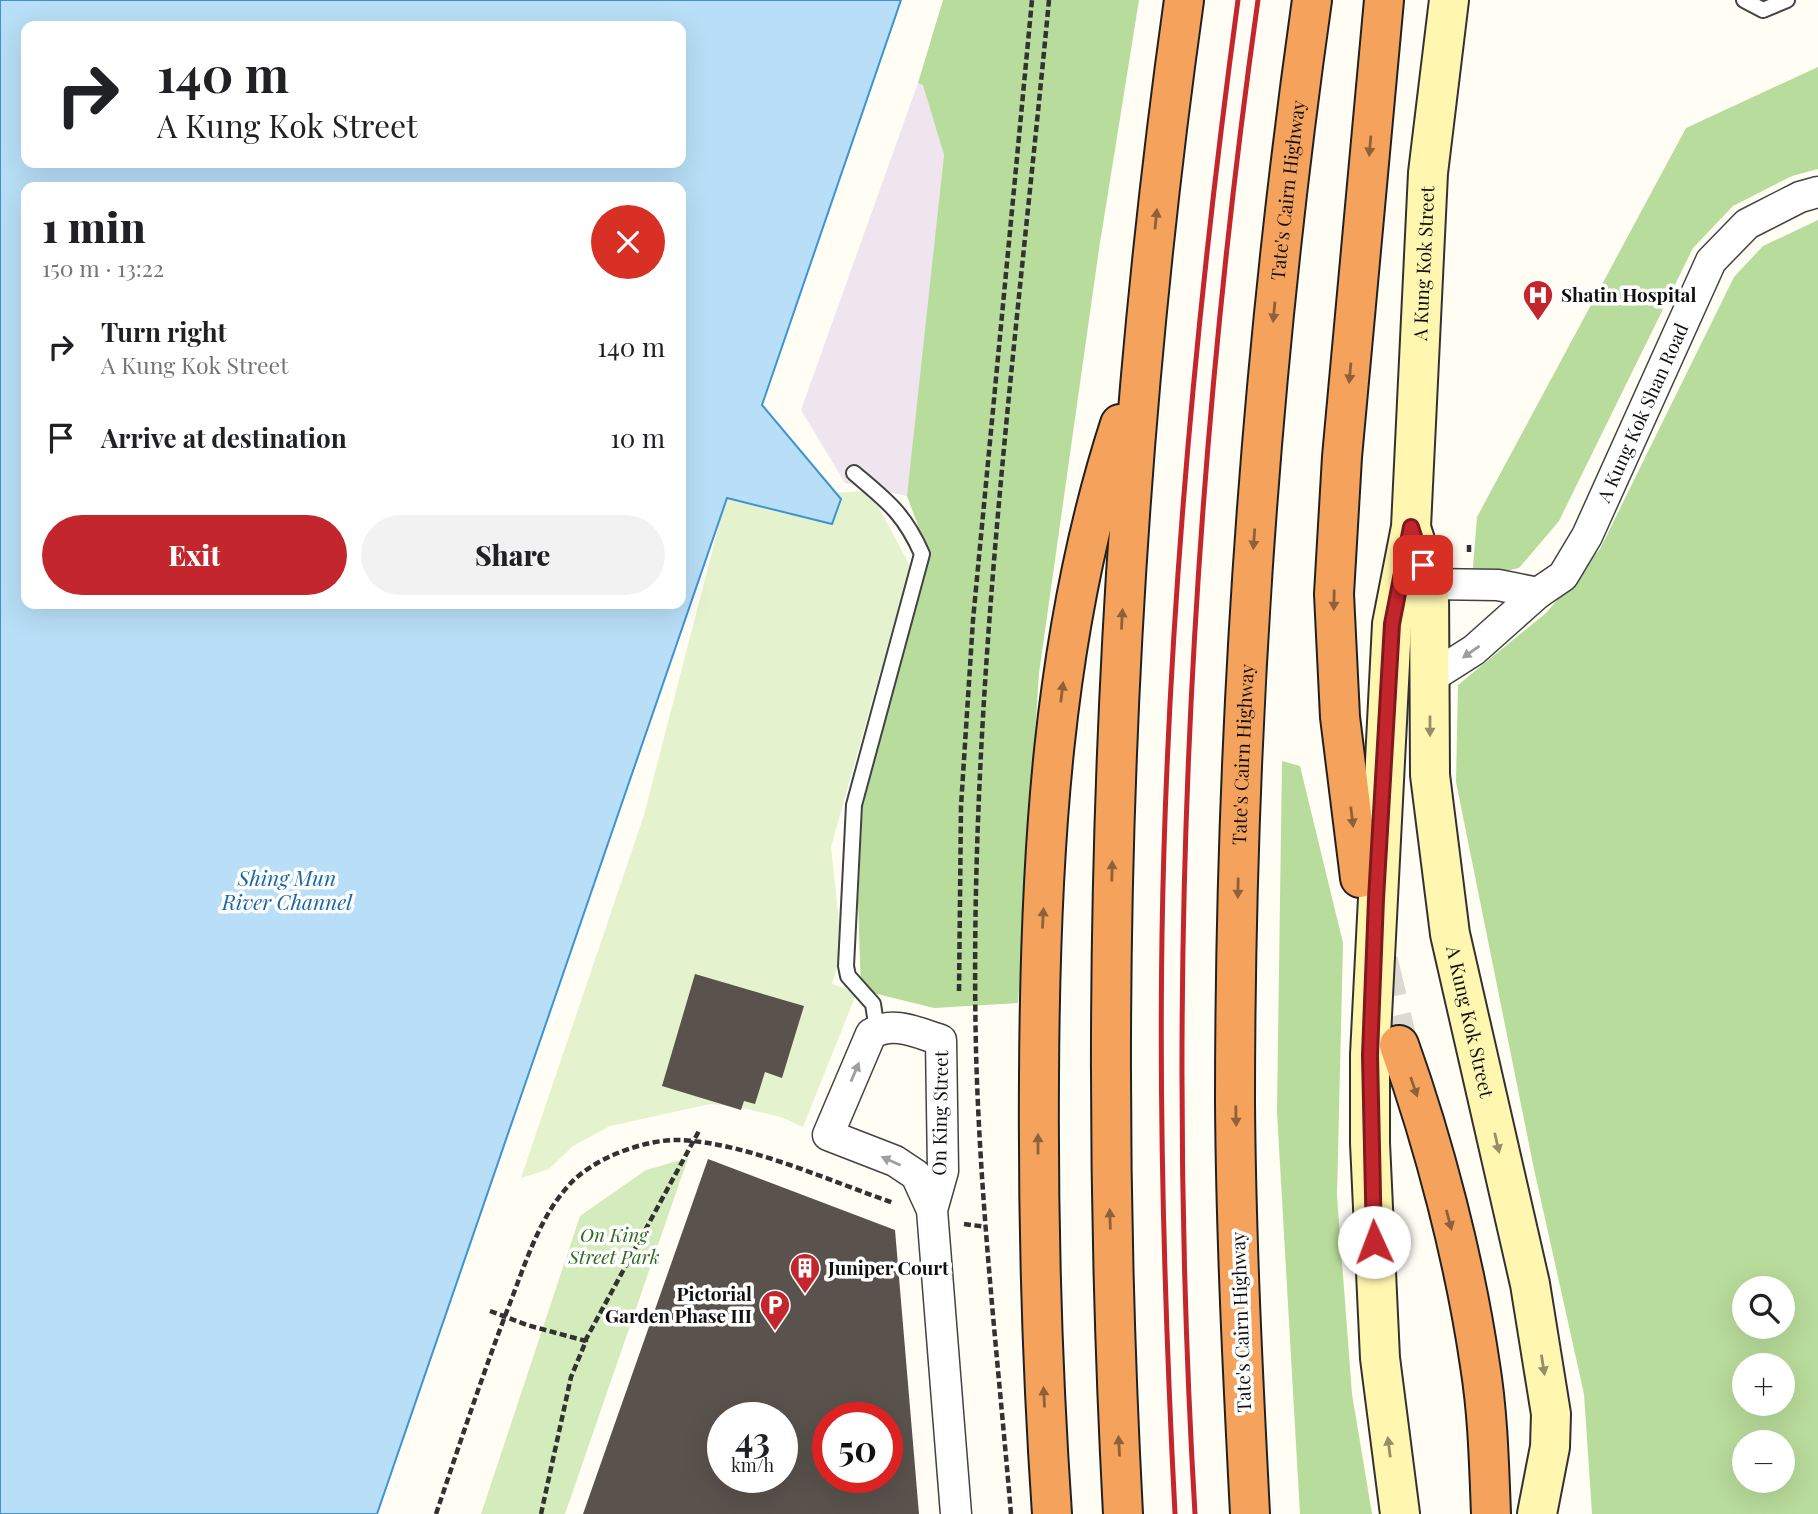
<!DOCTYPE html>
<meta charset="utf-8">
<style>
body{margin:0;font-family:"Playfair Display",serif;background:#f2f2f2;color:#202124;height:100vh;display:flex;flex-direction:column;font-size:26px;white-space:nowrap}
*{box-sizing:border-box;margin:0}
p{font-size:23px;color:#757577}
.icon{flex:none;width:38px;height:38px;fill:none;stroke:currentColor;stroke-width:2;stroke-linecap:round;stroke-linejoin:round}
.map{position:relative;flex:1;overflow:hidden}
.sheet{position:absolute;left:21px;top:182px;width:665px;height:427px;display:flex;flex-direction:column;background:#fff;border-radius:14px;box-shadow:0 7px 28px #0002}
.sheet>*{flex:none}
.banner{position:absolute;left:21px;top:21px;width:665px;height:147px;border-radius:14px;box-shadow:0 7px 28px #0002;background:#fff;color:#202124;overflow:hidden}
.controls{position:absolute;left:1732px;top:1276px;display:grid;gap:14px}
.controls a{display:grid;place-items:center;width:63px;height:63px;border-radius:50%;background:#fff;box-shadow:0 7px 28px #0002;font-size:35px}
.speed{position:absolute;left:707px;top:1402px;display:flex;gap:14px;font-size:35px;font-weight:700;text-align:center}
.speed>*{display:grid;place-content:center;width:91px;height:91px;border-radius:50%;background:#fff;box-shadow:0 7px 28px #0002;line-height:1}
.speed small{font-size:18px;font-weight:400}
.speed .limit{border:10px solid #d22;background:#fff;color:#111}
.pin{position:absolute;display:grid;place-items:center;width:60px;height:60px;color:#fff;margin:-30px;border-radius:14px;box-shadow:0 4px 10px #0006}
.me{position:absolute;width:77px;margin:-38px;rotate:358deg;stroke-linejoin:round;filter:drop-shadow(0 0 5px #0008)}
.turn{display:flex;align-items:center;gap:24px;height:147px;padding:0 21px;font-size:32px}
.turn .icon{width:91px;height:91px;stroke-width:2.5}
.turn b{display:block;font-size:49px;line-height:60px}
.round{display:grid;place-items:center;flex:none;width:74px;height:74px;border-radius:37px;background:#f2f2f2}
.overview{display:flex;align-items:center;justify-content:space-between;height:119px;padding:0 21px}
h1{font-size:42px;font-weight:800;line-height:52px}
.primary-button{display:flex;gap:14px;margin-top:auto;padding:14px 21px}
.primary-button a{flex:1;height:80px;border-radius:42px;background:#c3262c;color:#fff;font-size:28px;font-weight:800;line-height:80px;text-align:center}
.primary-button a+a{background:#f2f2f2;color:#202124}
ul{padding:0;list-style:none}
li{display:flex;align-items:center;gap:21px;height:91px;padding:0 21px}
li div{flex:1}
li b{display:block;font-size:26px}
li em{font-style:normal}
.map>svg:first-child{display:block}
</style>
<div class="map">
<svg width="1818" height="1514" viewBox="0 0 1818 1514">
<rect width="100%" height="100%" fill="#fffdf4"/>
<path fill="#eee5ef" d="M918 83 923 84 944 155 915 445 907 496 845 483 801 410Z"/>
<path fill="#d4ebbc" d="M688 1158 565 1514H481L580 1216 646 1170Z"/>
<path fill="#b8dc9b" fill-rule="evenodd" d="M943 0H1139L1099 249 1039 673 1018 1003 934 1008 861 990 858 902 863 802 929 555 907 496 944 155 923 85 918 83Z
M1818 67V169L1792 176 1733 206 1693 248 1559 521 1519 568 1472 579 1477 517 1686 128Z
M1818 220V1514H1592L1584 1394 1534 1169 1456 782 1458 685 1546 613 1600 549 1734 277 1763 246ZM1745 1288H1783V1326H1745ZM1745 1365H1783V1404H1745ZM1745 1442H1783V1480H1745Z
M1282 761 1300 766 1343 943 1337 1196 1352 1394 1372 1514H1300L1277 1112Z"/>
<path fill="#e5f2ce" d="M870 491 910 566 831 847 842 949 832 984 857 992 803 1127 781 1117 734 1106 710 1104 610 1126 573 1146 549 1169 521 1178 644 815 726 498Z"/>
<path fill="#b8dff7" stroke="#3e94cf" stroke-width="2" fill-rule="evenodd" d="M0 0H901L762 405 841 499 832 524 727 498 377 1514H0ZM26 26H681V163H26ZM26 187H681V604H26Z"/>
<path fill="#59524d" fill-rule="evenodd" d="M695 974 804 1006 782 1078 765 1072 755 1104 744 1101 741 1110 662 1086Z
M708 1159 895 1230 919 1514H583ZM723 1418H782V1477H723ZM828 1418H887V1477H828Z"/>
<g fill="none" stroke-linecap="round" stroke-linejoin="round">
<path stroke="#dbd9d2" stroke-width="38" stroke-dasharray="38 19" stroke-linecap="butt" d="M1379 961 1399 1045"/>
<g stroke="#434343" stroke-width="18">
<path id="lane" d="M1744 0 1763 10 1787 0
M854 473C887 501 904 513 922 554L854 805 846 966 848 976 873 1004 877 1030"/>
</g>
<g stroke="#434343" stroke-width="33">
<g id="street">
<path d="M1429 584 1498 585 1538 593"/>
<path id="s1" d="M1430 678 1474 650 1538 593 1563 576 1587 536 1711 261 1747 224 1800 197 1818 192"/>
<path d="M932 1210 943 1171 941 1040C918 1033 893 1020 871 1034L828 1135 895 1161 916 1175 932 1210 956 1514"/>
</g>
</g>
<g stroke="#323232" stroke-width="42">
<g id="secondary">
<path id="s2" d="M1412 531 1429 584 1430 775 1450 934 1530 1284 1551 1414 1550 1447 1537 1514"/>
<path id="s3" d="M1400 1514 1380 1358 1370 1143V1055L1392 624 1411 527 1428 173 1449 0"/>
</g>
</g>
<g stroke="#212121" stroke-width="42">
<g id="highway">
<path d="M1360 878 1340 717 1334 594 1342 457 1384 0"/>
<path d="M1399 1045C1434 1143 1465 1262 1480 1365 1488 1414 1489 1464 1491 1514"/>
<path d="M1052 1514C1042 1369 1038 1224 1039 1078 1040 858 1052 634 1120 424"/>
<path d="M1123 1514C1096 1006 1113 504 1184 0"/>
<path id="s4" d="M1250 1514C1243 1377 1236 1240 1235 1102 1235 733 1260 366 1312 0"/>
</g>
</g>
<path stroke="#323232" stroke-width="4.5" stroke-dasharray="7 3.5" stroke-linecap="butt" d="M1469 545V555
M959 991 961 806 973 620 1032 0
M964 1224 987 1227
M490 1311 527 1325 586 1341 571 1377 541 1514
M585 1341 700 1129
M436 1514C460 1443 483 1373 510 1303 526 1262 539 1218 569 1185 593 1158 645 1139 680 1140 748 1143 829 1181 894 1203
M1011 1514C998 1360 980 1205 976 1050 968 699 1016 348 1049 0"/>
<use href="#lane" stroke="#fff" stroke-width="14"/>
<use href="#street" stroke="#fff" stroke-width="30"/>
<use href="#secondary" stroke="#fff7af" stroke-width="38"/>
<use href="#highway" stroke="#f5a35c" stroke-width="38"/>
<path stroke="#c3262c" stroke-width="5" d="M1175 1514C1165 1321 1159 1128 1162 935 1167 622 1196 310 1238 0
M1195 1514C1165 1007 1187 503 1258 0"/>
</g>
<defs><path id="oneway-solid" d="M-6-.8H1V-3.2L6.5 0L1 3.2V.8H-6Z" transform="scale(1.75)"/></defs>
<g fill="#8e613a">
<use href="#oneway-solid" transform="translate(1370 146) rotate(95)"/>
<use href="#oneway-solid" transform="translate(1156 219) rotate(-84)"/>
<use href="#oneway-solid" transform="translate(1274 312) rotate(95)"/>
<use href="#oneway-solid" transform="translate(1350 373) rotate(95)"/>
<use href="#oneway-solid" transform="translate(1254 539) rotate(94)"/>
<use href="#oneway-solid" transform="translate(1334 600) rotate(91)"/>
<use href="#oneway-solid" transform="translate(1122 619) rotate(-87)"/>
<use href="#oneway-solid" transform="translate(1062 692) rotate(-83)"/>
<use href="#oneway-solid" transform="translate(1352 817) rotate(83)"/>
<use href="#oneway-solid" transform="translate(1112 871) rotate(-89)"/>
<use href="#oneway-solid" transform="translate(1238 888) rotate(91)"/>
<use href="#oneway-solid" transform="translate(1043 918) rotate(-87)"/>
<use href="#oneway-solid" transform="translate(1414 1087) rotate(71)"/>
<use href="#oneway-solid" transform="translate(1236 1116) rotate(89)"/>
<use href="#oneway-solid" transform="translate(1038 1144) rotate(-90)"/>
<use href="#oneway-solid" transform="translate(1110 1219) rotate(-92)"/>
<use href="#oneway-solid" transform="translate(1449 1220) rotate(75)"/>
<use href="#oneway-solid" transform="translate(1044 1397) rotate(-93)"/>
<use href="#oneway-solid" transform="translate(1119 1446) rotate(-93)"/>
</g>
<g fill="#9f9f9f">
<use href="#oneway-solid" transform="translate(1471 652) rotate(145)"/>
<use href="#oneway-solid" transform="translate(855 1072) rotate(-67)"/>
<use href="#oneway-solid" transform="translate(891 1161) rotate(-156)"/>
</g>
<g fill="#938f67">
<use href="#oneway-solid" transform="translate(1430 726) rotate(90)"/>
<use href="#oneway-solid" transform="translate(1497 1143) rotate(77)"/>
<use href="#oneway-solid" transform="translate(1543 1365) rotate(81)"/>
<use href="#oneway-solid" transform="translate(1389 1447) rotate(-97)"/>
</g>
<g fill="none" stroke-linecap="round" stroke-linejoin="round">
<g stroke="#7f191d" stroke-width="18">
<path id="route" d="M1374 1242 1370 1055 1376 899 1392 624 1411 527 1423 565"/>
</g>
<use href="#route" stroke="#c3262c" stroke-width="12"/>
</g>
<defs>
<g id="hospital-pin" transform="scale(1.575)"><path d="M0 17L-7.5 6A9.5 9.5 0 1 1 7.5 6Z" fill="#c3262c" stroke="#fff"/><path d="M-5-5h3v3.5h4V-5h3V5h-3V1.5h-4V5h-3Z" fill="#fff"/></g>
<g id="building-pin" transform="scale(1.575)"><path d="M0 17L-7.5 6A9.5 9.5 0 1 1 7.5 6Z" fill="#c3262c" stroke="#fff"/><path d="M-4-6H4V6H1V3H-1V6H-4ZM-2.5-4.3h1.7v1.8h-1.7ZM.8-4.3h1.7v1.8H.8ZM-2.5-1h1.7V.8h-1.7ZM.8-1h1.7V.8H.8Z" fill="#fff"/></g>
<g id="parking-pin" transform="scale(1.575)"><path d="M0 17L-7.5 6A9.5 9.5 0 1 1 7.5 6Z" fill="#c3262c" stroke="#fff"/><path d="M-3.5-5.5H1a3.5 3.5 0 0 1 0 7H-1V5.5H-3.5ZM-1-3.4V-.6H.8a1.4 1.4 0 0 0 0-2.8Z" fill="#fff"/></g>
</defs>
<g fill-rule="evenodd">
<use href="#hospital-pin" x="1538" y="295"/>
<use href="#building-pin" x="805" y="1268"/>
<use href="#parking-pin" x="775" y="1305"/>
</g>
<g text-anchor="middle" stroke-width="7" stroke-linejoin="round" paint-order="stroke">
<g font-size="19" fill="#101010" stroke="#fff">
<text dy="7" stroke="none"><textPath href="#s4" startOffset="1326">Tate's Cairn Highway</textPath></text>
<text dy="7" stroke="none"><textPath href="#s3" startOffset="1255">A Kung Kok Street</textPath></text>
<text dy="7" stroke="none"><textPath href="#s1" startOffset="350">A Kung Kok Shan Road</textPath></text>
<text dy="7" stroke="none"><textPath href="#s4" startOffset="760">Tate's Cairn Highway</textPath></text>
<text dy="7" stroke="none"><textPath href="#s2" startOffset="497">A Kung Kok Street</textPath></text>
<text transform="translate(940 1113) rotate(-89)" y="7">On King Street</text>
<text transform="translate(1241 1322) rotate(-92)" y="7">Tate's Cairn Highway</text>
</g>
<g font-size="19" font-weight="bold" fill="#101010" stroke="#fff" text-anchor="start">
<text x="1561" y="302">Shatin Hospital</text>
<text x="828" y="1275">Juniper Court</text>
<text x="752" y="1301" text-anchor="end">Pictorial<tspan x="752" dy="22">Garden Phase III</tspan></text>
</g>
<g font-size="19" font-style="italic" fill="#2e6a1f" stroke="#fff">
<text x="614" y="1242">On King<tspan x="614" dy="22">Street Park</tspan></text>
</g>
<g font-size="21" font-style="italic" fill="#1766a5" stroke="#fff">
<text x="287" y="886">Shing Mun<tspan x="287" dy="24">River Channel</tspan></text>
</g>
</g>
</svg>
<div class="controls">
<a><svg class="icon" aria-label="search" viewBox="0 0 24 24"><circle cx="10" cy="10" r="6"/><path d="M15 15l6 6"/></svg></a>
<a>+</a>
<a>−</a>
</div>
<div class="speed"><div>43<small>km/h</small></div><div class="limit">50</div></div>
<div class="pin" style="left:1423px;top:565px;background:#d93025"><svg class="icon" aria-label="arrive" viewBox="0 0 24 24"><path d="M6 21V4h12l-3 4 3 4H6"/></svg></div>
<svg class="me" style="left:1374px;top:1242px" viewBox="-20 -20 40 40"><circle r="19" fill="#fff"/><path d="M0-13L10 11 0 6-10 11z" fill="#c3262c"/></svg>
<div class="banner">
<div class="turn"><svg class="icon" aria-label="right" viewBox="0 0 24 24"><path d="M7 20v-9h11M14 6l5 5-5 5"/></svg><div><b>140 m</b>A Kung Kok Street</div></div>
</div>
<section class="sheet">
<div class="overview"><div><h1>1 min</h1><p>150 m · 13:22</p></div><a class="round" style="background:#d93025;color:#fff"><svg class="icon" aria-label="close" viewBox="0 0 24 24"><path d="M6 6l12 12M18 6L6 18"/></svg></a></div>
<ul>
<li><svg class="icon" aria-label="right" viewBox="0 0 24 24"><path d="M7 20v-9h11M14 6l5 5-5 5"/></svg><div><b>Turn right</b><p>A Kung Kok Street</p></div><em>140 m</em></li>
<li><svg class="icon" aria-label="arrive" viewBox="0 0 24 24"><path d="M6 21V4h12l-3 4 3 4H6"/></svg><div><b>Arrive at destination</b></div><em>10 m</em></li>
</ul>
<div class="primary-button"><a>Exit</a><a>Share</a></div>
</section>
</div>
